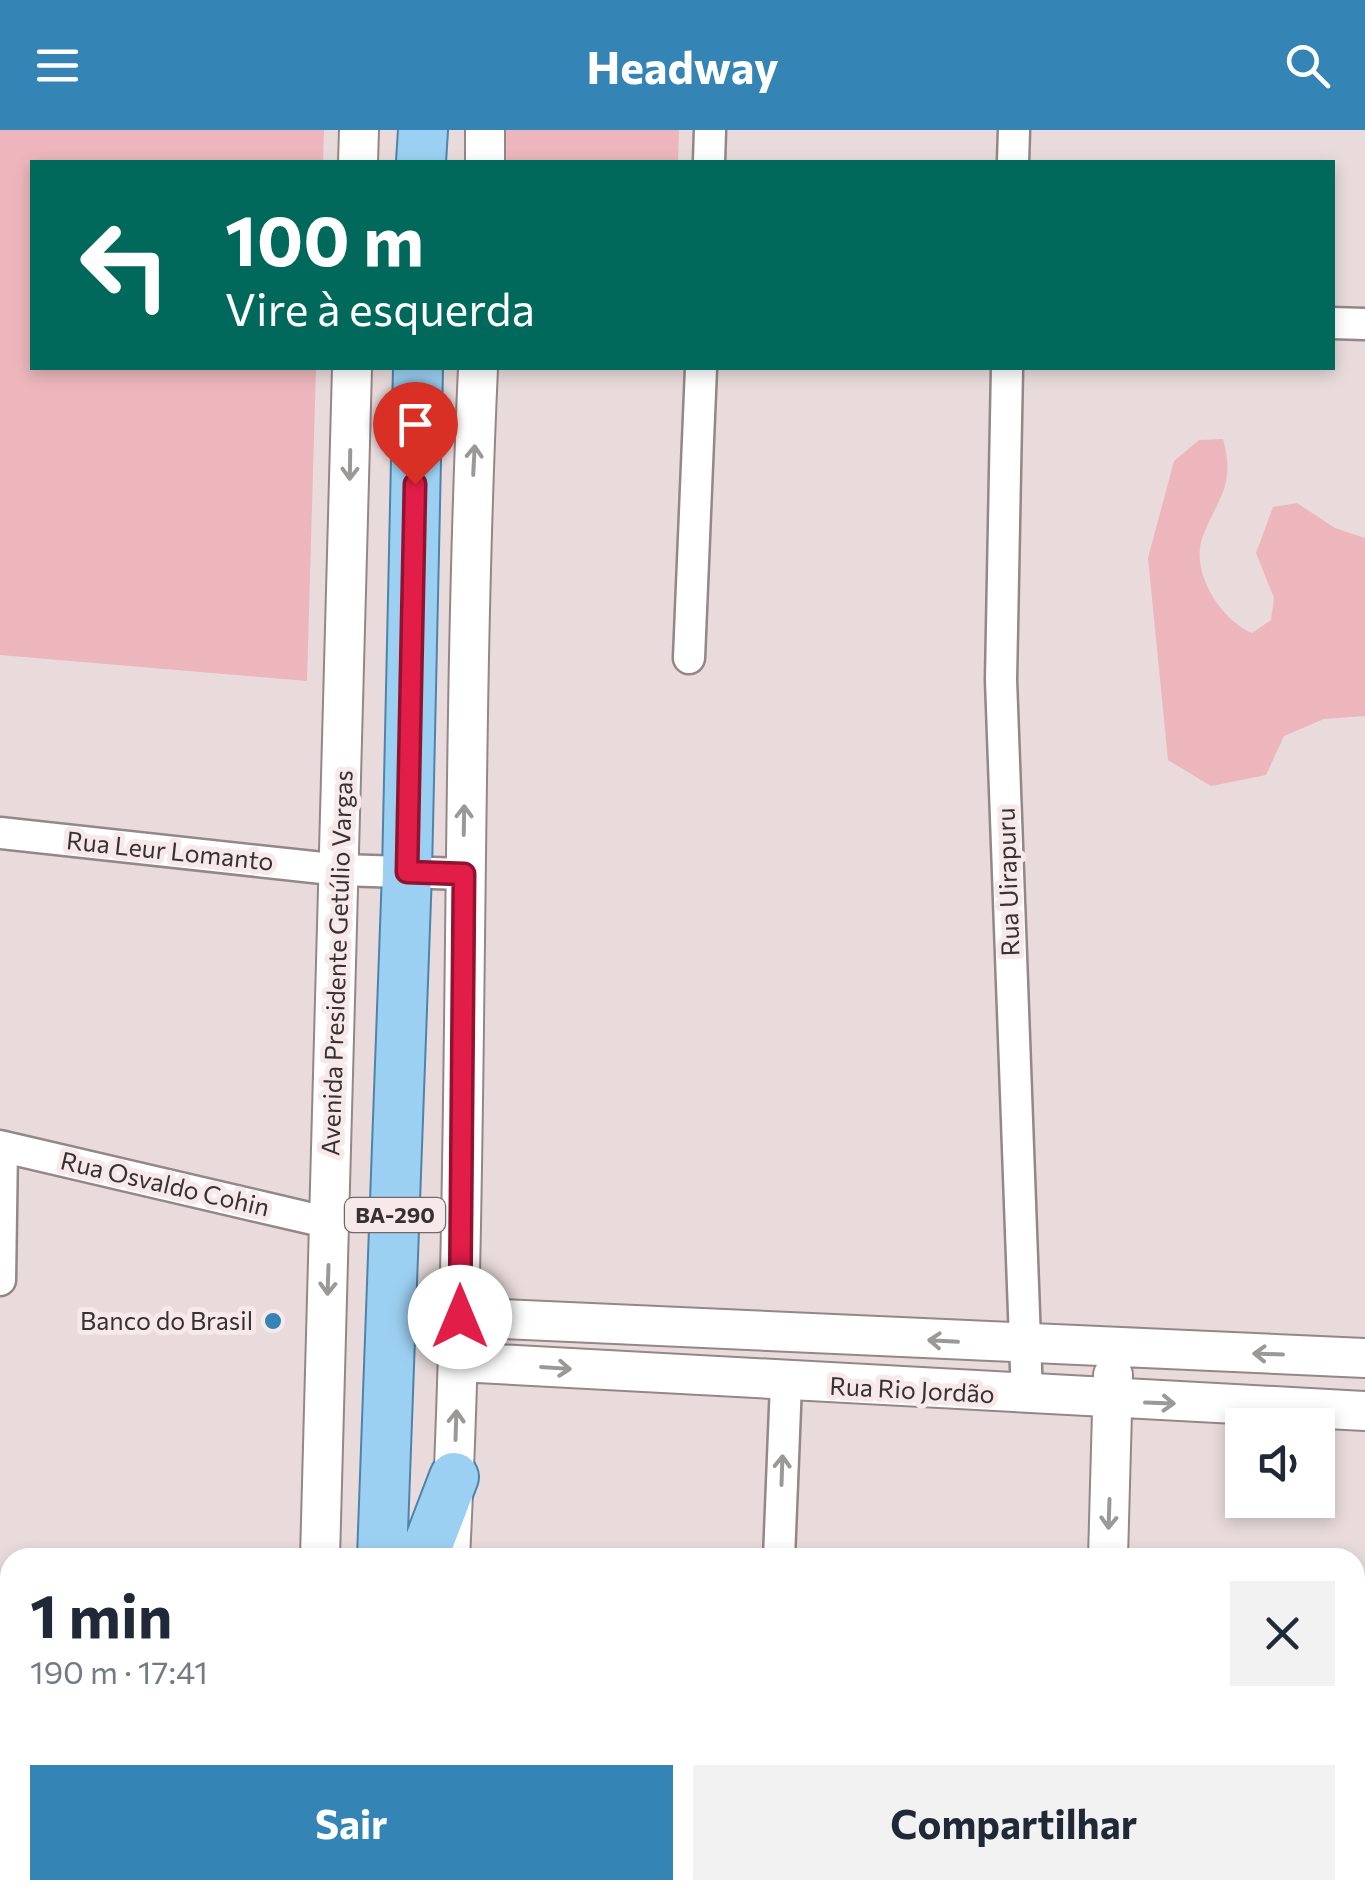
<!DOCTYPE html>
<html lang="pt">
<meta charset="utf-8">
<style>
body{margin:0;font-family:Commissioner,sans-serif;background:#f2f2f3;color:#1f2937;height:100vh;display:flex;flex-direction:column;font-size:38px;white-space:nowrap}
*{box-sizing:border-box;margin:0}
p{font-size:32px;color:#747a83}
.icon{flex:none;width:55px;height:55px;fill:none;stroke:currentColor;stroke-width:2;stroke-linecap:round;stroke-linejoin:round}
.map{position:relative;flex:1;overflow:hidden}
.drawer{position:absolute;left:0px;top:1418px;width:1365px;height:352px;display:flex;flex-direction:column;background:#fff;border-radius:30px 30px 0 0;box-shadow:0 5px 15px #0003}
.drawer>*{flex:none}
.guide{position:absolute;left:30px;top:30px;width:1305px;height:210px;border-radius:0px;box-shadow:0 5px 15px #0003;background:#00695c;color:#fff;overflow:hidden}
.fabs{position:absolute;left:1225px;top:1278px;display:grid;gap:20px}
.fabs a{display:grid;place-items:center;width:110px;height:110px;border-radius:0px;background:#fff;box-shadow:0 5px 15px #0003;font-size:50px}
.pin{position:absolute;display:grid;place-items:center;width:85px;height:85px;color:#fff;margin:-102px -42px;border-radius:50% 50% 50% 0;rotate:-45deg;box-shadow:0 0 10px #0007}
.pin .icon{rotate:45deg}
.me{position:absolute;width:110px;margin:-55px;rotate:0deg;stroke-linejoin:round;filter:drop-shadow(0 0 8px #0008)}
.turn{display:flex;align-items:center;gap:35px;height:210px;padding:0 30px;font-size:45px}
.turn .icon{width:130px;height:130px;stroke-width:2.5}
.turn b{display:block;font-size:70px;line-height:85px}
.round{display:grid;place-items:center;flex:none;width:105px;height:105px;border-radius:0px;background:#f2f2f3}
.headline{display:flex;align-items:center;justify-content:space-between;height:170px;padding:0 30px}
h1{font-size:60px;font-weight:700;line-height:75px}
.cta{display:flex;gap:20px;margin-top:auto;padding:20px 30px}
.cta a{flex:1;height:115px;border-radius:0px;background:#3484b5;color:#fff;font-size:40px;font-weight:700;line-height:115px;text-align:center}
.cta a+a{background:#f2f2f3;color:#1f2937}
header{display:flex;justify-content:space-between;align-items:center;height:130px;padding:0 30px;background:#3484b5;color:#fff;font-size:45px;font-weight:700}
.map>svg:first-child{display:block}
</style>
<header><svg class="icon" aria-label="menu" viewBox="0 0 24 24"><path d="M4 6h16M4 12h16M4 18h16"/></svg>Headway<svg class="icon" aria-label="search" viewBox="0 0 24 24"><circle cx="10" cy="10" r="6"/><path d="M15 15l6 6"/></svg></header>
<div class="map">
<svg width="1365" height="1769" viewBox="0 0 1365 1769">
<rect width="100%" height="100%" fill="#e9dbdc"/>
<path fill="#ecb6bc" d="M0 0H324L323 32H32V238H316L307 551 0 525Z
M505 0H679L678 32H504Z
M1223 309C1236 356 1218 367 1203 406 1189 441 1221 490 1252 503L1271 490 1274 468 1256 423 1273 377 1297 373 1335 398 1365 408V586L1324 589 1284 606 1266 645 1211 656 1168 630 1148 428 1174 331 1199 310Z"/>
<path fill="#d59ca4" d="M1355 1629H1365V1745H1355Z"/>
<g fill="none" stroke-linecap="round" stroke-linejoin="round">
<g stroke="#948788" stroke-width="35">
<path id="minor" d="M709 32 710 0
M1013 32 1014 0
M1332 193 1365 194
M1007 238 1001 550 1027 1266
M689 528 701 238
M0 703 341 740 463 744
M0 1016 330 1093
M0 1150 2 1017
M779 1428 786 1253
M1355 1492H1365
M0 1727 10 1728
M712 1760 895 1769"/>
</g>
<g stroke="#948788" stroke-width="42">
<path id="tertiary" d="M358 32 359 0
M485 32V0
M460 1187 1365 1228
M459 1232 1365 1281
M320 1428 352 238
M450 1428C470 1031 460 634 478 238
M1108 1428 1113 1245
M311 1769V1760
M433 1769V1760
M1096 1769 1097 1760"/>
</g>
<g stroke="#4e84a9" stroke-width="52">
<path id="primary" d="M421 32 423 0
M382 1428 407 742 418 238
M423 1428 454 1347
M374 1769V1760"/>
</g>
<use href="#minor" stroke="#fff" stroke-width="30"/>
<use href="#tertiary" stroke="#fff" stroke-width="38"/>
<use href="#primary" stroke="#9cd0f2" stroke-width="48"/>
</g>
<defs><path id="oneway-shaft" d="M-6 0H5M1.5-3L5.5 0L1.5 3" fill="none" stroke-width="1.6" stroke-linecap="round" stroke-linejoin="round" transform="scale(2.5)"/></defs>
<g stroke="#9b9898">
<use href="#oneway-shaft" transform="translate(474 330) rotate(-87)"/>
<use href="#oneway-shaft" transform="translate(350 335) rotate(91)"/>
<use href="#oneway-shaft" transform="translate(464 690) rotate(-89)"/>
<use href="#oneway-shaft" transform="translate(328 1150) rotate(92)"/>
<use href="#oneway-shaft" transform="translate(943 1211) rotate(-177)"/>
<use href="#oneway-shaft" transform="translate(1268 1224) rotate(-178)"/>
<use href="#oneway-shaft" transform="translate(556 1238) rotate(4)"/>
<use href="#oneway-shaft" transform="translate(1160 1273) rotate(2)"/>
<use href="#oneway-shaft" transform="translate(456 1295) rotate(-88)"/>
<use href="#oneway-shaft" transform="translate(782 1340) rotate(-88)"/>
<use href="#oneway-shaft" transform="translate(1109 1384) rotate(92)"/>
</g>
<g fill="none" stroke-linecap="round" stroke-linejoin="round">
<g stroke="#92132f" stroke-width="25">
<path id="route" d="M415 354 407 742 464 744 460 1187"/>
</g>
<use href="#route" stroke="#e11d48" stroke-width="18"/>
</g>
<circle fill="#3484b5" stroke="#f7e8e9" stroke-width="4" cx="273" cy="1191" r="10"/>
<g text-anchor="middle" stroke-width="10" stroke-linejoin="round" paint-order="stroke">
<rect fill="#f7e8e9" stroke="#716869" stroke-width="2.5" x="345" y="1068" width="100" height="34" rx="8"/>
<g font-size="22" font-weight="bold" fill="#373132">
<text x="395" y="1093">BA-290</text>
</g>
<g font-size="25" fill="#373132" stroke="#f7e8e9">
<text transform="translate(170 721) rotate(6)" y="9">Rua Leur Lomanto</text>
<text transform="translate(1008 752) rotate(-92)" y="9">Rua Uirapuru</text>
<text transform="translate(337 833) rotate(-88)" y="9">Avenida Presidente Getúlio Vargas</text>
<text transform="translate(165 1054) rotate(13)" y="9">Rua Osvaldo Cohin</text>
<text transform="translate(912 1260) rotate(3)" y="9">Rua Rio Jordão</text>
</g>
<g font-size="25" fill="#373132" stroke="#f7e8e9" text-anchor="end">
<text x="253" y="1200">Banco do Brasil</text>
</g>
</g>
</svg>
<div class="fabs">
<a><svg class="icon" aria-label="sound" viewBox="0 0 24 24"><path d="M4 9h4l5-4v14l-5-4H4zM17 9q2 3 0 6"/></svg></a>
</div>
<div class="pin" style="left:415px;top:354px;background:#d93025"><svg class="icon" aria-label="arrive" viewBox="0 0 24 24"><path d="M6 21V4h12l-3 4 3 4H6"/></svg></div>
<svg class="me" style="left:460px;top:1187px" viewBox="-20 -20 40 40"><circle r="19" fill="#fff"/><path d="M0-13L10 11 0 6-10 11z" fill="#e11d48"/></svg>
<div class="guide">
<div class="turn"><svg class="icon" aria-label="left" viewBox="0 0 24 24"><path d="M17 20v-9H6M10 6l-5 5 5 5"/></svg><div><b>100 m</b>Vire à esquerda</div></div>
</div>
<section class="drawer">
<div class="headline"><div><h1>1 min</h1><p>190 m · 17:41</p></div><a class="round"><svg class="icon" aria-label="close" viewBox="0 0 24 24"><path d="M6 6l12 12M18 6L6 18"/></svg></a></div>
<div class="cta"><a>Sair</a><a>Compartilhar</a></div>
</section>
</div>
